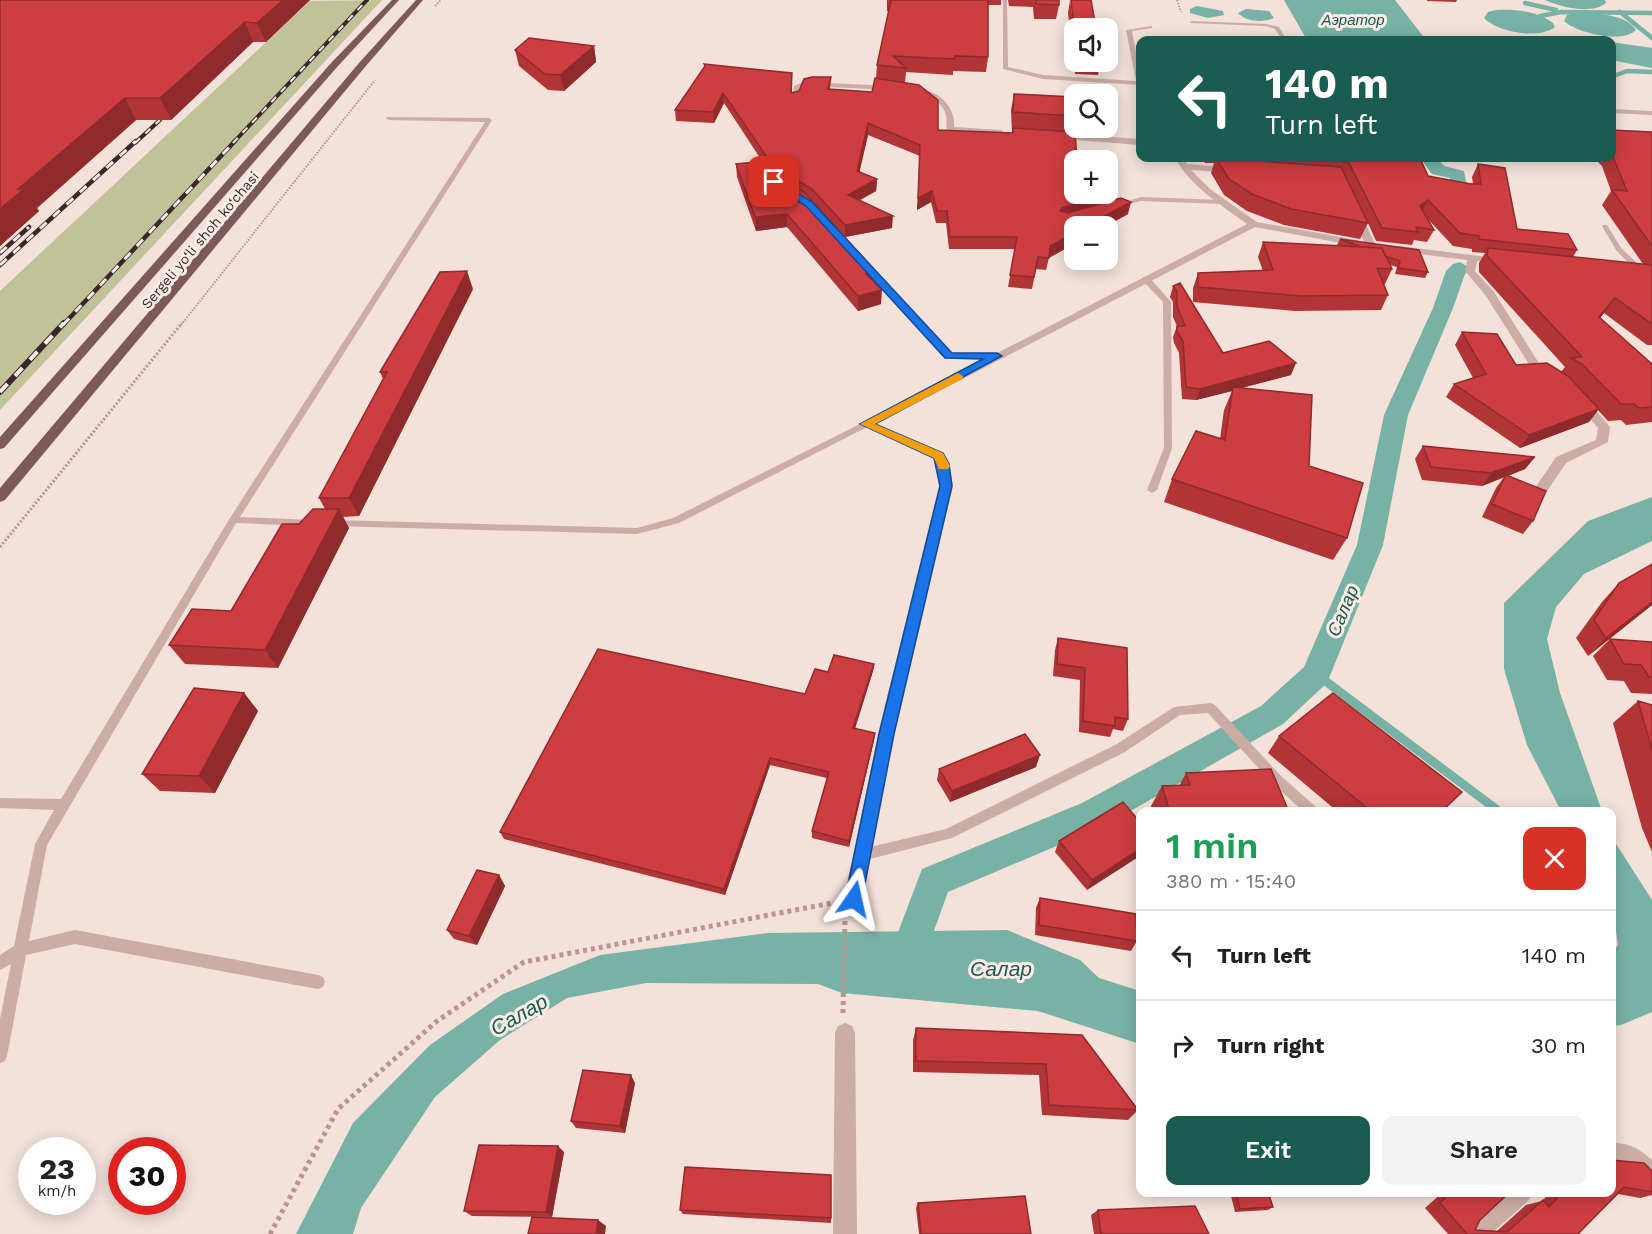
<!DOCTYPE html>
<meta charset="utf-8">
<style>
body{margin:0;font-family:"Work Sans",sans-serif;background:#f2f2f2;color:#222;height:100vh;display:flex;flex-direction:column;font-size:22px;white-space:nowrap}
*{box-sizing:border-box;margin:0}
p{font-size:20px;color:#767676}
.icon{flex:none;width:33px;height:33px;fill:none;stroke:currentColor;stroke-width:2;stroke-linecap:round;stroke-linejoin:round}
.map{position:relative;flex:1;overflow:hidden}
.details{position:absolute;left:1136px;top:807px;width:480px;height:390px;display:flex;flex-direction:column;background:#fff;border-radius:12px;box-shadow:0 3px 15px #0003}
.details>*{flex:none}
.hud{position:absolute;left:1136px;top:36px;width:480px;height:126px;border-radius:12px;box-shadow:0 3px 15px #0003;background:#1a5c4f;color:#fff;overflow:hidden}
.fabs{position:absolute;left:1064px;top:18px;display:grid;gap:12px}
.fabs a{display:grid;place-items:center;width:54px;height:54px;border-radius:12px;background:#fff;box-shadow:0 3px 15px #0003;font-size:30px}
.speed{position:absolute;left:18px;top:1137px;display:flex;gap:12px;font-size:30px;font-weight:700;text-align:center}
.speed>*{display:grid;place-content:center;width:78px;height:78px;border-radius:50%;background:#fff;box-shadow:0 3px 15px #0003;line-height:1}
.speed small{font-size:15px;font-weight:400}
.speed .limit{border:9px solid #d22;background:#fff;color:#111}
.pin{position:absolute;display:grid;place-items:center;width:51px;height:51px;color:#fff;margin:-26px;border-radius:12px;box-shadow:0 3px 9px #0006}
.me{position:absolute;width:66px;margin:-33px;rotate:11deg;stroke-linejoin:round;filter:drop-shadow(0 0 4px #0008)}
.turn{display:flex;align-items:center;gap:21px;height:126px;padding:0 30px;font-size:27px}
.turn .icon{width:78px;height:78px;stroke-width:2.5}
.turn b{display:block;font-size:42px;line-height:51px}
.round{display:grid;place-items:center;flex:none;width:63px;height:63px;border-radius:12px;background:#f2f2f2}
.summary{display:flex;align-items:center;justify-content:space-between;height:102px;padding:0 30px}
h1{font-size:36px;font-weight:600;line-height:45px;color:#1e9e55}
.primary-button{display:flex;gap:12px;margin-top:auto;padding:12px 30px}
.primary-button a{flex:1;height:69px;border-radius:12px;background:#1a5c4f;color:#fff;font-size:24px;font-weight:600;line-height:69px;text-align:center}
.primary-button a+a{background:#f2f2f2;color:#222}
ul{padding:0;list-style:none}
li{display:flex;align-items:center;gap:18px;height:90px;padding:0 30px;border-top:2px solid #e0e0e0}
li div{flex:1}
li b{display:block;font-size:22px}
li em{font-style:normal}
.map>svg:first-child{display:block}
</style>
<div class="map">
<svg width="1652" height="1234" viewBox="0 0 1652 1234">
<rect width="100%" height="100%" fill="#f3e1da"/>
<path fill="#c0c399" d="M382 0 0 410V291L310 1Z"/>
<path fill="#77b2a5" d="M1284 0H1395L1426 40H1307Z
M1545 0H1605L1606 3C1592 15 1560 7 1545 0Z
M1197 6 1223 11 1224 15 1208 18 1190 13V9Z
M1246 9 1269 11 1274 18C1263 23 1247 22 1238 13Z
M1496 10C1515 9 1537 11 1553 23L1555 27C1539 40 1497 32 1484 18L1488 12Z
M1574 13C1592 13 1626 13 1636 30 1623 44 1577 33 1564 21L1567 15Z
M1611 42 1652 48V68L1611 60Z
M1652 497V541L1584 574 1556 607 1547 639 1560 693 1602 811H1561L1527 745 1504 669V603L1588 521Z
M1611 836 1652 900V1012L1621 1025 1611 1026V955L1618 945 1611 898Z
M1007 930 1080 960 1099 978 1140 991V1044L1038 1011 842 993 818 984 646 983 567 998 500 1040 435 1097 361 1208 353 1234H296L353 1123 430 1045 503 994 600 955 768 933Z"/>
<g fill="none" stroke-linecap="round" stroke-linejoin="round">
<path stroke="#77b2a5" stroke-width="4.5" d="M1525 3 1556 10
M1620 12 1652 38
M1540 16 1562 12 1652 13
M1611 77 1627 71 1652 72"/>
<path stroke="#77b2a5" stroke-width="9" d="M1316 674 1500 812"/>
<path fill="#77b2a5" fill-rule="evenodd" d="M1420 158H1437L1444 166 1464 171 1473 219 1471 223 1464 225 1455 219 1450 178 1432 174Z
M1460 262 1470 268 1465 274 1453 308 1408 415 1383 545 1327 683 1283 724 1106 825 948 892 922 964 909 969 896 964 891 951 922 869 1082 803 1261 706 1304 667 1357 545 1384 415 1433 308 1446 271 1453 264Z"/>
<path stroke="#b8968f" stroke-width="2" stroke-dasharray="1.5 1.5" stroke-linecap="butt" d="M1177 0 1181 12
M435 6 441 0
M181 325 375 80"/>
<path stroke="#b8968f" stroke-width="3" stroke-dasharray="2 2" stroke-linecap="butt" d="M0 547 182 323"/>
<path stroke="#b8968f" stroke-width="5" stroke-dasharray="4 4" stroke-linecap="butt" d="M843 1013 845 919
M270 1234 338 1109 437 1021 524 962 832 903"/>
<path fill="#ccada5" fill-rule="evenodd" d="M1003 0H1007L1008 67 1043 75 1136 81 1126 30 1152 26V28L1132 31 1140 73V85L1043 79 1003 69Z
M1192 21 1266 24 1279 27 1287 40H1282L1275 29 1266 26 1190 23Z
M1611 109 1652 111V115L1611 113Z
M387 117 489 118 492 120 240 517 313 520 318 523 313 526 236 523 47 845 29 941 75 930 318 975 323 977 325 982 323 987 318 989 75 944 26 955 7 1056 5 1061 0 1063V1019L11 964 0 970V955L14 946 35 844 54 810 0 808V798L61 799 230 518 485 122 389 120 386 118Z
M1141 197 1222 200 1225 202 1222 204 1141 201 1118 207 1115 205Z
M1603 225H1607L1621 248 1646 271V275H1640L1616 250 1602 226Z
M863 264H869L951 354H997L1001 356 997 358H946L863 268Z
M1143 277H1149L1171 302 1172 448 1157 490 1152 493 1147 490 1164 448 1163 302 1143 281Z
M866 421 870 424 869 426 679 523 637 534 332 526 327 523 332 520 637 528 673 518Z
M1211 703 1215 705 1281 776 1317 808 1319 812H1304L1273 784 1208 713 1180 715 1125 752 952 838 862 861 858 859 856 855 858 851 862 849 946 829 1117 744 1174 707Z"/>
<path fill="#ccada5" fill-rule="evenodd" d="M803 82 894 86 898 88 894 90 804 86 798 102H792L794 86Z
M914 89C936 88 956 105 954 127L1001 130 1005 133 1001 136 947 131C946 126 947 121 946 116 944 101 926 96 914 93Z
M1055 133 1140 139V145L1052 138 1051 136Z
M1175 158H1183L1187 164 1235 168 1237 170 1232 173 1191 170 1210 189 1257 222 1357 240 1362 243 1357 246 1255 227 876 424 944 453 949 464 953 486 894 734 862 899 860 905 853 908 846 905 844 899 878 734 939 486 934 459 860 424 1247 224C1220 204 1192 188 1175 158Z
M1356 211 1361 214 1376 246 1375 248 1366 246 1351 214Z
M1399 246 1504 259V263L1500 264 1477 261 1475 271 1494 292 1540 365 1554 372V376H1546L1532 369 1486 296 1465 271 1467 260 1395 251V247Z
M1582 398 1586 399 1610 427 1608 442 1566 463 1545 494H1535L1533 491 1556 457 1596 440 1598 428 1576 402Z
M845 1023 852 1026 855 1033 857 1234H833L835 1033 838 1026Z
M1611 1143C1630 1143 1638 1148 1652 1160V1186L1644 1183 1624 1165H1611Z
M1503 1192H1532L1529 1200 1491 1234H1462L1466 1226Z"/>
<path fill="#7b5a57" fill-rule="evenodd" d="M392 0H399L338 66 4 448 0 449V437L332 62Z
M416 0H423L365 67 5 500 0 502V488L359 63Z"/>
<g stroke="#382827" stroke-width="4">
<path id="rail-far2" d="M135 143 160 120
M233 143 367 0"/>
</g>
<g stroke="#382827" stroke-width="4.5">
<path id="rail-far1" d="M0 253 29 227
M0 265 136 141
M63 325 235 141"/>
</g>
<g stroke="#382827" stroke-width="6">
<path id="rail" d="M0 392 64 323"/>
</g>
<use href="#rail-far2" stroke="#fbece7" stroke-width="2" stroke-dasharray="7" stroke-linecap="butt"/>
<use href="#rail-far1" stroke="#fbece7" stroke-width="3" stroke-dasharray="9" stroke-linecap="butt"/>
<use href="#rail" stroke="#fbece7" stroke-width="4" stroke-dasharray="11" stroke-linecap="butt"/>
</g>
<path fill="#b13437" d="M0 0H310L266 42H253L171 120H136L37 208 39 211 0 246Z
M887 0H1001V5H988V57L986 72 953 71V75L906 72 905 83 938 130 1012 133 1011 110 1014 94 1074 97V122L1072 132 1074 194 1110 193 1108 202 1128 214 1049 258 1046 270 1036 269 1032 289 1008 287 1015 249H949L946 223H936L931 202 917 210 920 156 868 135 859 172 877 179 876 191 859 200 892 228 845 237 816 206 875 283 881 304 858 311 787 227 756 231 737 177 736 164 768 170 724 103 714 123 676 121 675 110 704 68V64L792 73V93L799 91 831 77 830 89 872 92 876 79 877 65 889 11H887Z
M1008 0H1059V5L1056 19H1034L1033 7 1009 6Z
M1070 0 1074 28V62H1100L1098 75 1075 74 1068 13Z
M1427 0H1457L1456 2 1427 1Z
M594 46 596 62 564 91 548 90 519 66 515 50Z
M1611 130 1652 132V345H1647L1604 313 1600 318 1652 364V422L1626 425 1621 420 1608 421 1598 410 1589 422 1520 448 1446 397 1454 384 1473 378 1455 345 1462 332 1516 365 1561 372 1565 367 1479 272V263L1485 253 1472 252V249L1453 246 1426 217 1434 230 1427 242 1414 240 1412 245 1376 241 1368 223 1360 239 1284 225 1247 211 1224 195 1211 173 1214 163H1205L1202 158H1420L1428 176 1473 184 1472 177 1478 164 1517 229 1577 250 1573 257 1643 264 1602 205 1611 191 1602 166 1594 158H1611Z
M1340 239 1428 272 1425 278 1395 274 1397 267 1390 265 1392 269 1385 284H1384L1388 295 1381 310 1295 311 1193 302V288L1198 273 1263 271 1258 257 1263 242 1340 246 1337 245Z
M1173 286 1223 353 1291 375 1241 388 1309 466 1347 538 1333 560 1164 502 1172 479 1220 439 1224 410 1232 391 1196 400 1182 399 1179 353 1174 343 1173 337 1177 326 1173 317V302L1170 297Z
M473 289 359 516 343 517 349 528 278 668 185 664 169 645 231 611 299 524 325 509 319 498 383 379 380 372Z
M1423 446 1535 457 1525 469 1508 476 1533 521 1523 534 1482 517 1496 488 1504 477 1482 486 1422 480 1415 459Z
M1619 583 1652 605 1588 656 1576 638 1602 602Z
M1058 638 1128 719 1123 731 1113 729 1110 737 1079 732 1080 680 1053 676 1055 650Z
M1610 639 1652 642V694L1631 693 1624 681 1607 680 1593 656Z
M874 664 873 671 855 728 874 740 849 847 812 838V831L827 778 770 765 725 895 504 839 500 832 805 694 828 672Z
M244 693 258 711 215 793 160 791 142 774Z
M1638 701 1652 705V852L1642 828 1613 723Z
M1279 736 1441 812H1338L1268 753Z
M1036 767 950 802 937 780 939 769Z
M1186 773 1289 812H1153L1151 806 1162 786H1179Z
M1140 822 1087 890 1055 852 1059 841Z
M499 875 505 886 477 945 454 939 447 930Z
M1040 898 1137 941 1131 951 1035 935 1036 908Z
M916 1028 1082 1035 1138 1110 1128 1120 1042 1115 1039 1075 913 1072V1040Z
M635 1083 625 1133 576 1128 571 1121Z
M564 1152 552 1217 472 1216 464 1211Z
M1652 1170V1195L1640 1198 1618 1194 1578 1234H1448L1425 1208 1443 1192H1510L1480 1220 1475 1230 1497 1231 1526 1205 1542 1201 1551 1192H1611Z
M831 1175V1223L683 1214 680 1210Z
M1230 1192H1268L1273 1207 1268 1210 1235 1212Z
M918 1203 1031 1234H919L916 1208Z
M1098 1210 1209 1234H1094L1091 1215Z"/>
<path fill="#902b2d" d="M283 0H310L266 42 257 23Z
M245 22 253 42 171 120 160 98Z
M594 46 596 62 564 91 560 75Z
M723 93 724 103 714 123 713 112Z
M125 98 136 120 37 208 39 211 0 246V209L18 189Z
M868 123V135L857 183V171Z
M877 179 876 191 848 207V195Z
M932 191 931 202 917 210 918 198Z
M1110 193 1107 205 1058 223 1062 208Z
M1428 200 1422 212 1420 206Z
M1131 202 1128 214 1106 226H1086Z
M787 214V227L756 231 755 217Z
M893 216 892 228 845 237V225Z
M1074 233V244L1048 258 1050 246Z
M467 271 473 289 359 516 349 498Z
M876 272 875 286 866 274Z
M882 290 881 304 858 311V296Z
M1615 298 1604 313 1587 333 1599 317Z
M1296 363 1291 375 1233 390V387L1232 391 1196 400 1200 389Z
M1599 409 1589 422 1520 448 1529 435Z
M1535 457 1525 469 1482 486 1491 473Z
M339 509 349 528 278 668 265 650Z
M1652 602V605L1588 656 1606 638Z
M874 664 873 671 853 735V728Z
M244 693 258 711 215 793 199 776Z
M875 733 874 740 849 847V841Z
M1040 755 1036 767 950 802 952 791Z
M770 758V765L725 895 724 889Z
M1140 849V856L1087 890 1092 880Z
M499 875 505 886 477 945 469 936Z
M631 1075 635 1083 625 1133 620 1126Z
M558 1146 564 1152 552 1217 546 1212Z
M598 1220 606 1226 605 1234H596Z"/>
<path fill="#ce3d40" stroke="#902b2d" stroke-width="1.5" d="M0 0H283L257 23 245 22 160 98H125L18 189H24L0 209Z
M891 0H988V57L955 56 954 59 893 56 906 68 877 65Z
M1036 0H1059V5L1036 4Z
M1071 0H1091L1096 28H1074Z
M529 38 594 46 560 75 545 74 515 50Z
M704 64 792 73 791 93 799 91 804 79 812 77H831L828 89 872 92 875 78 919 85 938 100V130L1013 133V128L1075 132 1077 160H1074V194H1107V192L1110 193 1062 208 1060 211 1068 213 1121 198 1131 202 1086 226H1074V233L1050 246 1049 258 1038 257 1034 277 1010 275 1017 237H950L947 211H937L932 191 918 198 920 145 868 123 857 171 877 179 848 195 893 216 845 225 813 190 771 163 723 93 713 112 675 110 705 66Z
M1014 94 1074 97V116L1013 112Z
M1611 130 1652 132V246L1612 190 1627 191 1611 152Z
M1216 158 1341 167 1368 223 1291 209 1252 194 1229 179Z
M1328 158H1420L1428 176 1471 184H1481L1478 164 1505 168 1517 229 1568 234 1577 250 1479 239V236L1460 233 1428 200 1420 206 1434 230 1416 227 1418 232 1382 228 1349 163Z
M756 162 805 193 876 272 866 274 882 290 858 296 787 214 755 217 736 164Z
M1340 239 1419 250 1428 272 1398 268 1400 261 1385 256 1382 248 1362 247Z
M1263 242 1382 248 1392 269 1377 268 1388 295 1301 296 1198 287V273L1273 270Z
M1488 248 1652 265V324L1615 298 1599 317 1652 364V407L1639 408 1634 404H1621L1582 364 1571 358 1582 357 1487 256Z
M467 271 349 498H319L387 372H380L440 272Z
M1180 283 1223 353 1269 341 1296 363 1200 389 1186 387 1183 341 1177 332V326H1185L1177 306V291L1173 286Z
M1462 332 1497 334 1516 365 1547 363 1568 376 1599 409 1529 435 1454 384 1486 374Z
M1233 387 1312 395 1309 466 1363 483 1347 538 1172 479 1196 431 1225 440Z
M1423 446 1535 457 1491 473 1431 467Z
M1506 475 1546 491 1533 521 1492 504Z
M313 509H339L265 650 169 645 192 609 231 611 282 524H299Z
M1652 564V602L1606 638 1594 620 1619 583Z
M1058 638 1127 648 1128 719 1115 717V726L1083 721 1085 668 1057 664Z
M1610 639 1652 642V677H1649L1641 665 1624 664Z
M598 649 805 694 815 669 828 672 834 655 874 664 853 728 875 733 849 841 812 831 829 772 770 758 724 889 500 832Z
M194 688 244 693 199 776 142 774Z
M1333 693 1462 792 1441 812H1372L1279 736Z
M1638 701 1652 705V750Z
M1025 734 1040 755 952 791 939 769Z
M1271 769 1289 812H1170L1162 786 1190 785 1186 773Z
M1123 802 1140 822V849L1092 880 1059 841Z
M477 870 499 875 469 936 447 930Z
M1040 898 1136 914 1137 941 1039 925Z
M916 1028 1082 1035 1138 1110 1049 1105 1046 1064 916 1061Z
M583 1070 631 1075 620 1126 571 1121Z
M479 1145 558 1146 546 1212 464 1211Z
M1611 1160 1644 1163 1652 1171V1192L1624 1187 1578 1234H1467L1440 1203 1451 1192H1510L1480 1220 1475 1230 1507 1232 1543 1200 1549 1207 1563 1192H1611Z
M685 1167 831 1175V1218L680 1210Z
M1236 1192H1268L1273 1207 1240 1209Z
M1025 1196 1031 1234H921L918 1203Z
M1195 1206 1209 1234H1101L1098 1210Z
M532 1217 598 1220 596 1234H528Z"/>
<path fill="#1a73e8" stroke="#114b97" stroke-width="1.5" d="M771 180H777L812 202 952 353H997L1002 356 875 424 943 453 949 464 952 486 894 734 862 899 860 904 854 907 847 904 845 899 879 734 940 486 934 458 860 424 983 359 945 358 806 206 771 184Z"/>
<path fill="#f59e0b" d="M958 373 963 376 962 379 875 424 943 453 950 466 948 469H939L934 458 860 424Z"/>
<g text-anchor="middle" stroke-width="6" stroke-linejoin="round" paint-order="stroke">
<g font-size="14" fill="#382827" stroke="#fbece7">
<text transform="translate(200 240) rotate(-50)" y="5">Sergeli yo‘li shoh ko‘chasi</text>
</g>
<g font-size="15" font-style="italic" fill="#1a5c4f" stroke="#fbece7">
<text x="1353" y="25">Аэратор</text>
</g>
<g font-size="18" font-style="italic" fill="#1a5c4f" stroke="#fbece7">
<text transform="translate(1343 611) rotate(-67)" y="6">Салар</text>
</g>
<g font-size="21" font-style="italic" fill="#1a5c4f" stroke="#fbece7">
<text x="1001" y="976">Салар</text>
<text transform="translate(519 1015) rotate(-30)" y="7">Салар</text>
</g>
</g>
</svg>
<div class="fabs">
<a><svg class="icon" aria-label="sound" viewBox="0 0 24 24"><path d="M4 9h4l5-4v14l-5-4H4zM17 9q2 3 0 6"/></svg></a>
<a><svg class="icon" aria-label="search" viewBox="0 0 24 24"><circle cx="10" cy="10" r="6"/><path d="M15 15l6 6"/></svg></a>
<a>+</a>
<a>−</a>
</div>
<div class="speed"><div>23<small>km/h</small></div><div class="limit">30</div></div>
<div class="pin" style="left:774px;top:182px;background:#d93025"><svg class="icon" aria-label="arrive" viewBox="0 0 24 24"><path d="M6 21V4h12l-3 4 3 4H6"/></svg></div>
<svg class="me" style="left:854px;top:899px" viewBox="-20 -20 40 40"><path d="M0-17L14 15 0 8-14 15z" fill="#1a73e8" stroke="#fff" stroke-width="4"/></svg>
<div class="hud">
<div class="turn"><svg class="icon" aria-label="left" viewBox="0 0 24 24"><path d="M17 20v-9H6M10 6l-5 5 5 5"/></svg><div><b>140 m</b>Turn left</div></div>
</div>
<section class="details">
<div class="summary"><div><h1>1 min</h1><p>380 m · 15:40</p></div><a class="round" style="background:#d93025;color:#fff"><svg class="icon" aria-label="close" viewBox="0 0 24 24"><path d="M6 6l12 12M18 6L6 18"/></svg></a></div>
<ul>
<li><svg class="icon" aria-label="left" viewBox="0 0 24 24"><path d="M17 20v-9H6M10 6l-5 5 5 5"/></svg><div><b>Turn left</b></div><em>140 m</em></li>
<li><svg class="icon" aria-label="right" viewBox="0 0 24 24"><path d="M7 20v-9h11M14 6l5 5-5 5"/></svg><div><b>Turn right</b></div><em>30 m</em></li>
</ul>
<div class="primary-button"><a>Exit</a><a>Share</a></div>
</section>
</div>
